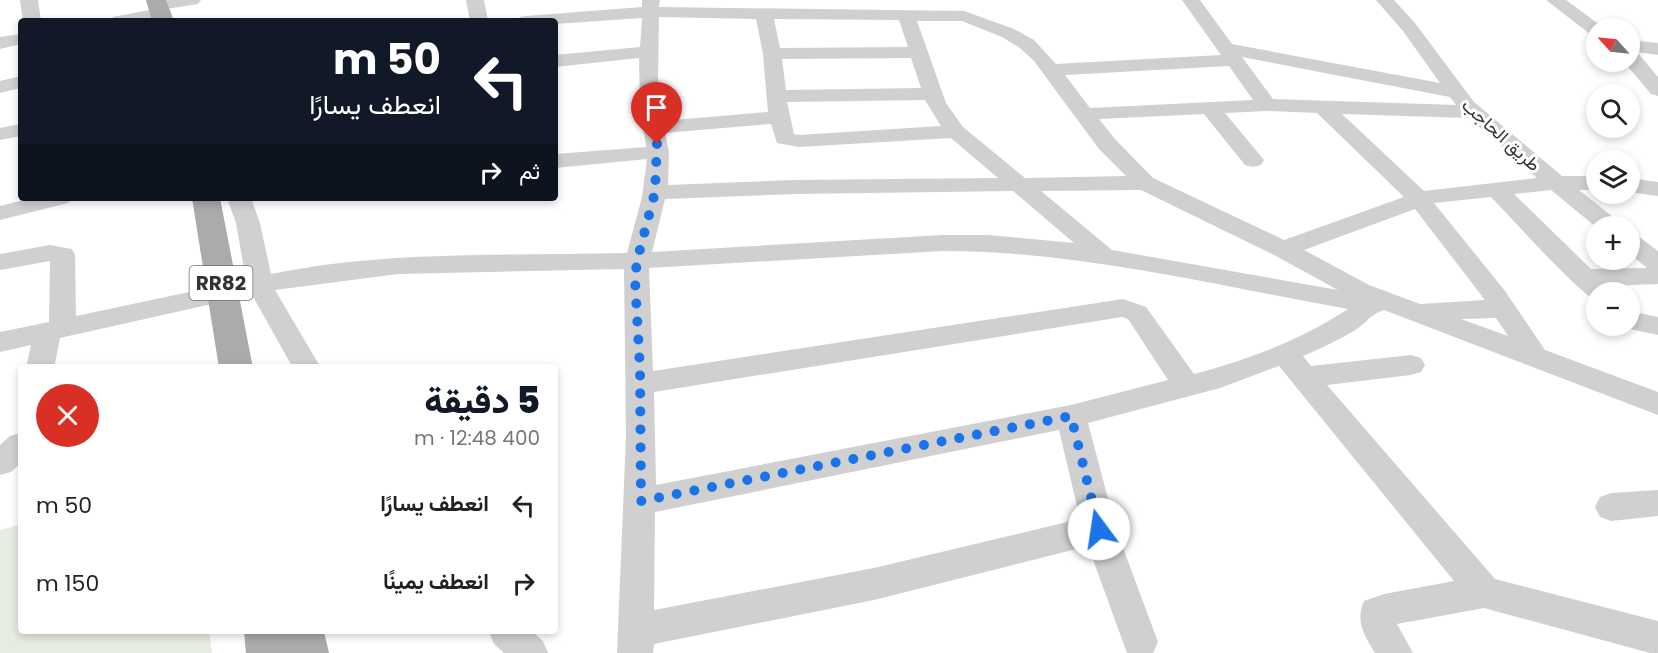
<!DOCTYPE html>
<html lang="ar">
<meta charset="utf-8">
<style>
body{margin:0;font-family:Poppins,Vazirmatn,sans-serif;background:#f2f2f2;color:#222;direction:rtl;height:100vh;display:flex;flex-direction:column;font-size:22px;white-space:nowrap}
*{box-sizing:border-box;margin:0}
p{font-size:20px;color:#767676}
.icon{flex:none;width:33px;height:33px;fill:none;stroke:currentColor;stroke-width:2;stroke-linecap:round;stroke-linejoin:round}
.map{position:relative;flex:1;overflow:hidden;direction:ltr}
.side{position:absolute;left:18px;top:364px;width:540px;height:270px;display:flex;flex-direction:column;background:#fff;border-radius:6px;box-shadow:0 3px 9px #0003;direction:rtl}
.side>*{flex:none}
.top-card{position:absolute;left:18px;top:18px;width:540px;height:183px;border-radius:6px;box-shadow:0 3px 9px #0003;direction:rtl;background:#111827;color:#fff;overflow:hidden}
.needle{width:39px;rotate:297deg}
.tools{position:absolute;left:1586px;top:18px;display:grid;gap:12px}
.tools a{display:grid;place-items:center;width:54px;height:54px;border-radius:50%;background:#fff;box-shadow:0 3px 9px #0003;font-size:30px}
.pin{position:absolute;display:grid;place-items:center;width:51px;height:51px;color:#fff;margin:-62px -26px;border-radius:50% 50% 50% 0;rotate:-45deg;box-shadow:0 0 6px #0007}
.pin .icon{rotate:45deg}
.me{position:absolute;width:66px;margin:-33px;rotate:346deg;stroke-linejoin:round;filter:drop-shadow(0 0 4px #0008)}
.turn{display:flex;align-items:center;gap:21px;height:126px;padding:0 18px;font-size:27px}
.turn .icon{width:78px;height:78px;stroke-width:2.5}
.turn b{display:block;font-size:42px;line-height:51px}
.then{display:flex;align-items:center;height:57px;padding:0 18px;background:#0003;gap:12px;font-size:22px}
.round{display:grid;place-items:center;flex:none;width:63px;height:63px;border-radius:32px;background:#f2f2f2}
.overview{display:flex;align-items:center;justify-content:space-between;height:102px;padding:0 18px}
h1{font-size:36px;font-weight:800;line-height:45px;color:#111827}
ul{padding:0;list-style:none}
li{display:flex;align-items:center;gap:18px;height:78px;padding:0 18px}
li div{flex:1}
li b{display:block;font-size:22px}
li em{font-style:normal}
.map>svg:first-child{display:block}
</style>
<div class="map">
<svg width="1658" height="653" viewBox="0 0 1658 653">
<rect width="100%" height="100%" fill="#fff"/>
<path fill="#e6ecdf" d="M21 524V632H209L212 653H0V530Z"/>
<g fill="none" stroke-linecap="round" stroke-linejoin="round">
<path fill="#d0d0d0" fill-rule="evenodd" d="M20 0H38L41 21H23Z
M158 0H201L198 4 166 9 170 13 167 17C148 21 130 21 110 21L113 17 154 9 150 5Z
M466 0H484L488 21H470Z
M642 0H660L659 7 964 11 1014 29 1034 40 1056 64 1221 55 1182 0H1200L1232 44 1440 83 1403 31 1376 0H1394L1415 23 1474 102 1562 176H1596V190H1579L1618 221 1622 226 1596 227 1551 190 1514 194 1591 269 1647 268 1629 253V233L1638 236 1658 251V284L1608 286 1612 292H1596V300C1581 296 1508 214 1491 197L1434 203 1505 291 1545 350 1658 392V415L1384 310C1371 314 1366 323 1354 331 1338 340 1320 349 1303 356L1311 366 1411 355 1421 358 1425 365 1421 372 1411 375 1327 385 1495 579 1658 621V653H1650L1484 608 1397 624 1413 653H1375C1364 635 1355 621 1364 601L1384 594 1454 581 1279 366 1220 388 1088 423 1116 529 1158 642 1153 653H1127L1088 546 874 600 654 644 653 653H617L626 437 624 269 398 274 275 290 321 368H293L252 295 60 338 54 368H26L31 345 0 352V332L49 322 50 261 0 270V254L50 245 72 249 75 255 76 316 246 280 236 223 227 198H251L260 223 271 274C387 250 509 256 627 253L642 197 647 159 555 168V154L646 147 640 105 639 58 555 67V55L640 47 642 18 555 24V21H517L520 17 526 16 642 7ZM659 17 756 19 763 54 768 112 663 121 658 79ZM774 19 899 20 908 47 780 48ZM917 21H962L1002 37 1020 48 1034 61 1099 149 1126 176 1025 178 963 127 946 103ZM1242 57 1450 97 1456 105 1273 99ZM911 58 921 88 786 90 782 59ZM1229 66 1253 100 1090 108 1065 75ZM925 100 941 126 799 135 794 134 787 102ZM1267 111 1317 113 1404 197 1284 240 1153 178 1115 139 1099 119 1204 114 1245 165 1253 167 1261 165 1264 160 1225 113ZM1342 114 1469 118 1537 178 1424 191ZM771 124 777 143 799 147 951 138 998 178 794 180 668 185 669 152 665 133ZM1141 190 1274 255 1338 290 1112 250 1041 191ZM1013 191 1074 243 989 235H943L652 252 665 199 794 194ZM1415 209 1485 300 1420 304 1369 285 1304 250ZM943 251C1079 251 1214 285 1348 309 1303 339 1246 361 1194 374L1146 307 1123 299 653 371 649 268ZM1122 317 1128 319 1168 380 1071 405 656 485 654 392ZM1496 318 1508 336 1461 319ZM1059 430 1080 519 874 568 654 610 655 512Z
M1546 0H1566L1604 28H1596V35L1590 34Z
M21 34V44L0 49V37Z
M1629 40 1658 43V55L1637 52 1658 77V96L1651 94 1624 62H1629Z
M21 76V88L0 93V81Z
M21 124V136L0 140V128Z
M1629 178 1658 182V196L1629 192Z
M21 197V198H72L68 203 0 220V206L20 201Z
M1629 311 1658 317V335L1620 327 1629 326Z
M21 433V463L11 472 0 475V445L10 436Z
M1658 490V516L1611 521 1600 517 1595 507 1600 497 1611 493Z
M489 632H533L543 641 548 653H504L494 644Z"/>
<path fill="#ababab" fill-rule="evenodd" d="M146 0H166L174 21H152Z
M192 198H220L253 368H219Z
M244 632H324L329 653H246Z"/>
</g>
<g fill="none" stroke-linecap="round" stroke-linejoin="round">
<path stroke="#1a73e8" stroke-width="10" stroke-dasharray="0 18" d="M657 144 655 192 637 261 635 280 640 368 641 501 1071 416 1099 529"/>
</g>
<g text-anchor="middle" stroke-width="6" stroke-linejoin="round" paint-order="stroke">
<g font-size="18" fill="#333" stroke="#fff">
<text transform="translate(1501 135) rotate(42)" y="6">طريق الحاجب</text>
</g>
<rect fill="#fff" stroke="#707070" stroke-width="1.5" x="189.5" y="266" width="63" height="34" rx="4.5"/>
<g font-size="20" font-weight="bold" fill="#333">
<text x="221" y="290">RR82</text>
</g>
</g>
</svg>
<div class="tools">
<a><svg class="needle" viewBox="-14 -14 28 28"><path d="M0-13l5 13h-10z" fill="#e53935"/><path d="M0 13l5-13h-10z" fill="#767676"/></svg></a>
<a><svg class="icon" aria-label="search" viewBox="0 0 24 24"><circle cx="10" cy="10" r="6"/><path d="M15 15l6 6"/></svg></a>
<a><svg class="icon" aria-label="layers" viewBox="0 0 24 24"><path d="M12 4l9 5-9 5-9-5zM3 14l9 5 9-5"/></svg></a>
<a>+</a>
<a>−</a>
</div>
<div class="pin" style="left:657px;top:144px;background:#d93025"><svg class="icon" aria-label="arrive" viewBox="0 0 24 24"><path d="M6 21V4h12l-3 4 3 4H6"/></svg></div>
<svg class="me" style="left:1099px;top:529px" viewBox="-20 -20 40 40"><circle r="19" fill="#fff"/><path d="M0-13L10 11 0 6-10 11z" fill="#1a73e8"/></svg>
<div class="top-card">
<div class="turn"><svg class="icon" aria-label="left" viewBox="0 0 24 24"><path d="M17 20v-9H6M10 6l-5 5 5 5"/></svg><div><b>50 m</b>انعطف يسارًا</div></div>
<div class="then">ثم<svg class="icon" aria-label="right" viewBox="0 0 24 24"><path d="M7 20v-9h11M14 6l5 5-5 5"/></svg></div>
</div>
<section class="side">
<div class="overview"><div><h1>5 دقيقة</h1><p>400 m · 12:48</p></div><a class="round" style="background:#d93025;color:#fff"><svg class="icon" aria-label="close" viewBox="0 0 24 24"><path d="M6 6l12 12M18 6L6 18"/></svg></a></div>
<ul>
<li><svg class="icon" aria-label="left" viewBox="0 0 24 24"><path d="M17 20v-9H6M10 6l-5 5 5 5"/></svg><div><b>انعطف يسارًا</b></div><em>50 m</em></li>
<li><svg class="icon" aria-label="right" viewBox="0 0 24 24"><path d="M7 20v-9h11M14 6l5 5-5 5"/></svg><div><b>انعطف يمينًا</b></div><em>150 m</em></li>
</ul>
</section>
</div>
